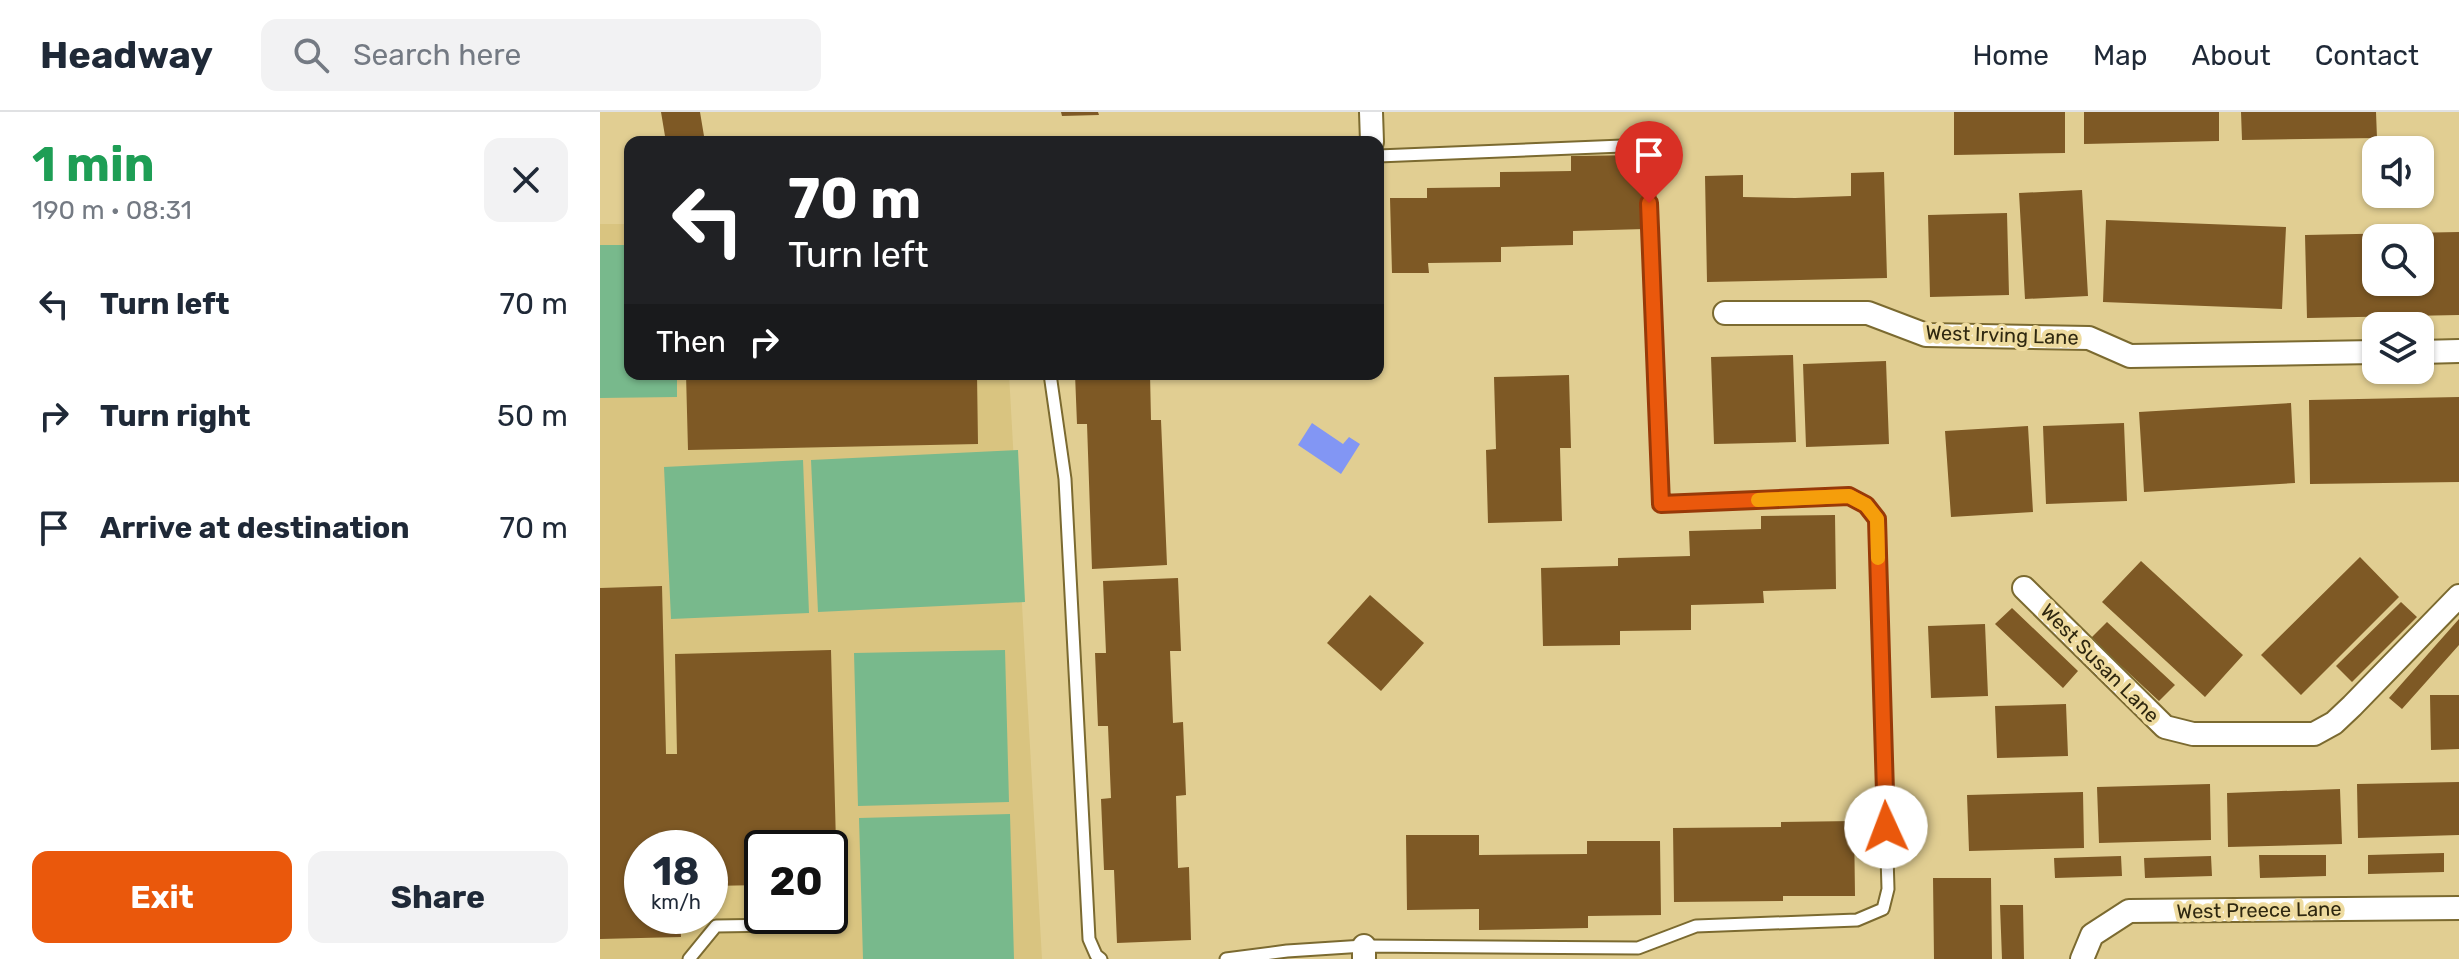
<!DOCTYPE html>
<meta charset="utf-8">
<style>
body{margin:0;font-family:Rubik,sans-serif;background:#f2f2f3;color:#1f2937;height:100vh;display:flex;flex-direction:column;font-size:30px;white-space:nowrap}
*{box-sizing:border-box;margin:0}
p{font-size:26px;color:#747a83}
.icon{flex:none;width:44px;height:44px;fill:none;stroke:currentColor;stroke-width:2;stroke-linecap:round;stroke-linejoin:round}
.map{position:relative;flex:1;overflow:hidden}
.details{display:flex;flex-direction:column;background:#fff;width:600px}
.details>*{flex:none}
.banner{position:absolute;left:24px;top:24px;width:760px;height:244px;border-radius:16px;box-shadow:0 2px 6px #0004;background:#202124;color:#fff;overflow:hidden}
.controls{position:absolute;left:1762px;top:24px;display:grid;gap:16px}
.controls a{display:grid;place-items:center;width:72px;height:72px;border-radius:16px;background:#fff;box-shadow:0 2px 6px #0004;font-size:40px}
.speed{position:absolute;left:24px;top:718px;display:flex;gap:16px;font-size:40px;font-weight:700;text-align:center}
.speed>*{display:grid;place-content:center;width:104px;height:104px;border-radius:50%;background:#fff;box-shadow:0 2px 6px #0004;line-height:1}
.speed small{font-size:20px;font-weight:400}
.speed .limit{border:4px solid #111;border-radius:12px;background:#fff;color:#111}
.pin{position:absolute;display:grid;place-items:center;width:68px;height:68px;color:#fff;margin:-82px -34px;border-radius:50% 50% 50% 0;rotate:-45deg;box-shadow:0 0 8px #0007}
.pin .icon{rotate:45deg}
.me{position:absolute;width:88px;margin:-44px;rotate:358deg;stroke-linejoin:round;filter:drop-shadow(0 0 6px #0008)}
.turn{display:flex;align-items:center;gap:28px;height:168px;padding:0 32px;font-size:36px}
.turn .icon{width:104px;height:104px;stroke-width:2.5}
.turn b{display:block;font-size:56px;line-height:68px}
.then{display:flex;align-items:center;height:76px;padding:0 32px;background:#0003;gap:16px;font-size:30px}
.round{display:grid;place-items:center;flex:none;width:84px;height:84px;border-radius:16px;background:#f2f2f3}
.overview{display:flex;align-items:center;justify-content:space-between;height:136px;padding:0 32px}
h1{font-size:48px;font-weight:700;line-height:60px;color:#1e9e55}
.primary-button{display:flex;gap:16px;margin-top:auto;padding:16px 32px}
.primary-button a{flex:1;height:92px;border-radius:16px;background:#ea580c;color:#fff;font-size:32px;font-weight:700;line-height:92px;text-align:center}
.primary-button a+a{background:#f2f2f3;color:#1f2937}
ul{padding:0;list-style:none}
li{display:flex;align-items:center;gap:24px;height:112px;padding:0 32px}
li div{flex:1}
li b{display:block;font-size:30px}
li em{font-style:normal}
header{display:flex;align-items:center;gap:48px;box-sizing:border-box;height:112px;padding:0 40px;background:#fff;border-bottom:2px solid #e0e1e3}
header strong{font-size:38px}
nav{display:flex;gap:44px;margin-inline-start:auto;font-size:28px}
.search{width:560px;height:72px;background:#f2f2f3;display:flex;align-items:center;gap:20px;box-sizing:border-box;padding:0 28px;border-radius:16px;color:#747a83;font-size:30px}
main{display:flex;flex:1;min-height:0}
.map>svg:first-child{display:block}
</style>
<header>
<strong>Headway</strong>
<div class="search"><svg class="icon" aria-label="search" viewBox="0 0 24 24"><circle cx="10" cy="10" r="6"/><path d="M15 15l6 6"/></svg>Search here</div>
<nav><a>Home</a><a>Map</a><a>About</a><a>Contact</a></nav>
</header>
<main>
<section class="details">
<div class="overview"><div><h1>1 min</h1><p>190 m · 08:31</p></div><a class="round"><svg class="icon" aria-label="close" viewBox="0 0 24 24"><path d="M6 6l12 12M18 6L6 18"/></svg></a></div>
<ul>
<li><svg class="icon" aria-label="left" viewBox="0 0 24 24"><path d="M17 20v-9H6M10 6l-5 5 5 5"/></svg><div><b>Turn left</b></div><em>70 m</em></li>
<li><svg class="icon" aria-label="right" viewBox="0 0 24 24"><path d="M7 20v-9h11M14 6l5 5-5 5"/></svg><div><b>Turn right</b></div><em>50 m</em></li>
<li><svg class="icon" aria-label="arrive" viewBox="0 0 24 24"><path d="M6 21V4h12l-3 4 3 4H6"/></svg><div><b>Arrive at destination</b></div><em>70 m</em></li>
</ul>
<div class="primary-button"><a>Exit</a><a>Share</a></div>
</section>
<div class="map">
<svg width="1859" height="847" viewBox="0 0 1859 847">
<rect width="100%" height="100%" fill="#e1ce92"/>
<path fill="#d9c480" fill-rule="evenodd" d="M0 112H30V262H409L442 847H0ZM42 736H110V804H42ZM162 736H230V804H162Z"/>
<path fill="#78b98c" d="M0 133H30V262H77V285L0 286Z
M418 338 425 490 218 500 211 348Z
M203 348 209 501 71 507 64 355Z
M405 538 409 690 258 694 254 541Z
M410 702 414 847H263L259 706Z"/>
<path fill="#8296f4" d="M712 311 743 332 749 325 760 332 741 362 698 333Z"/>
<path fill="#7e5925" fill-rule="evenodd" d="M61 0H100L105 30H66Z
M461 0H498L499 3 462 4Z
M1354 0H1465V41L1354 43Z
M1484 0H1619V29L1484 32Z
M1641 0H1776L1777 26 1642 28Z
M1044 43 1045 117 973 119V133L901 135V150L828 151 829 161H792L790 86H827V76L900 75V60L971 59V44Z
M1284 60 1287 166 1107 170 1105 64 1143 63V85L1195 86 1251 84V61Z
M1482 78 1488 184 1425 187 1419 81Z
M1407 101 1409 183 1330 185 1328 103Z
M1506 108 1686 115 1682 197 1503 190Z
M1859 120V203L1707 206 1705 123ZM1776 126H1820V170H1776Z
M1193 243 1196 330 1114 332 1111 245Z
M1286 249 1289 332 1206 335 1203 252Z
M86 262H377L378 332 88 338Z
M475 262H550L551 308H561L567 453 492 457 487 312H477Z
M969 263 971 336H960L962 409 888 411 886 338 896 337 894 265Z
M1859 285V370L1710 372 1709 288Z
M1691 291 1695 371 1544 380 1539 300Z
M1524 311 1527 389 1446 392 1443 314Z
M1428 314 1433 400 1351 405 1345 319Z
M1235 403 1236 477 1163 479 1164 491 1091 493V518L1020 519V533L943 534 941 456 1018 454V446L1090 444 1089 419 1161 417V404Z
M1760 445 1799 485 1701 583 1661 543Z
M1541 449 1643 543 1605 585 1502 490Z
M578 466 581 539H570L573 611 583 610 586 683 576 684 578 756 589 755 591 828 517 831 514 758H504L501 687 511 686 508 614H498L495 541H506L503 469Z
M62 474 66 642H77L75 542 231 538 237 771 230 772V736H162V773L110 774V736H42V804H80L81 825 0 827V476Z
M770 483 824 531 781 579 727 531Z
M1801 490 1817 505 1752 570 1736 554Z
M1412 496 1478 559 1463 576 1395 512Z
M1859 507V533L1802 597 1789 586Z
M1507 510 1575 573 1559 589 1491 526Z
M1385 512 1388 584 1331 586 1328 514Z
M1830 583H1859V637L1831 638Z
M1466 592 1468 644 1397 646 1395 594Z
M1859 670V723L1758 726 1757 672Z
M1610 672 1611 728 1499 731 1497 675Z
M1740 677 1742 732 1628 735 1627 681Z
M1483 680 1484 736 1369 739 1367 683Z
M1254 709 1255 784H1183V789L1074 790 1073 716 1181 715V710Z
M806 723H879V743L987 742V729H1060L1061 803 988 804V816L879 818V797L807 798Z
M1844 741V760L1768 762V743Z
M1659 743H1726V764L1660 766Z
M1521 744 1522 764 1455 766 1454 746Z
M1611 744 1612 764 1545 766 1544 746Z
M1333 766H1391L1392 847H1334Z
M1400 793H1423L1424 847H1402Z"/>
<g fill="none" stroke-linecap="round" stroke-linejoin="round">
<g stroke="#7b6a30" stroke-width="15">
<path id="service" d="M450 262 465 367 489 827 496 843 501 847
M89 847 116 814 188 813
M626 847 687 839 764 834 1038 836 1096 814 1257 808 1283 797 1288 777 1277 407 1266 393 1249 384 1061 392 1047 33 778 44"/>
</g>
<g stroke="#7b6a30" stroke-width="26">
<path id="minor" d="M771 0 772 30
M1125 201H1268L1326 223 1489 226 1530 244 1776 240
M1820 240 1859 239
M1424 476 1565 615 1593 622H1714L1734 611 1752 594 1859 484
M764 834V847
M1482 847 1492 823 1529 799 1859 796"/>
</g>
<use href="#service" stroke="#fff" stroke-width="11"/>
<use href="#minor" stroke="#fff" stroke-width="22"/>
</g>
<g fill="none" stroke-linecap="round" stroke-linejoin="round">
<g stroke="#983908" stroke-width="20">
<path id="route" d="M1049 91 1061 392 1249 384 1266 393 1277 407 1286 715"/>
</g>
<use href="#route" stroke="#ea580c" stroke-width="14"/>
<path stroke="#f59e0b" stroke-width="14" d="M1158 388 1249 384 1266 393 1277 407 1278 446"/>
</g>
<g text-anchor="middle" stroke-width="8" stroke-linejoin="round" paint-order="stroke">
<g font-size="20" fill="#2f2810" stroke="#eedb9f">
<text transform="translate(1402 223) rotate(2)" y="7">West Irving Lane</text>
<text transform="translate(1500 551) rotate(45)" y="7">West Susan Lane</text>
<text transform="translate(1659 798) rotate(-1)" y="7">West Preece Lane</text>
</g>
</g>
</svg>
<div class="controls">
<a><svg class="icon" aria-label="sound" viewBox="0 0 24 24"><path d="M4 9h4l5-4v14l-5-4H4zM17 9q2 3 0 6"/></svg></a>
<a><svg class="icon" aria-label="search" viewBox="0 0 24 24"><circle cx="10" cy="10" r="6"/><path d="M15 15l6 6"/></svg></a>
<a><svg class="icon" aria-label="layers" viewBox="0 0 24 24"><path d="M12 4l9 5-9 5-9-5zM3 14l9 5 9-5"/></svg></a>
</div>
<div class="speed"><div>18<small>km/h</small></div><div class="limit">20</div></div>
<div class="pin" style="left:1049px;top:91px;background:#d93025"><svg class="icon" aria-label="arrive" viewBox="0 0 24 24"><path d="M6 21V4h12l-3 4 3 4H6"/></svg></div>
<svg class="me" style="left:1286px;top:715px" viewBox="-20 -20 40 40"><circle r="19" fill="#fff"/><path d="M0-13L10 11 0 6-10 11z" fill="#ea580c"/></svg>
<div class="banner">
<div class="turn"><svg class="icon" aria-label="left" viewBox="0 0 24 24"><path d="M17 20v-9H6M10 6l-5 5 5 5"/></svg><div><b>70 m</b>Turn left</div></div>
<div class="then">Then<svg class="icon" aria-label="right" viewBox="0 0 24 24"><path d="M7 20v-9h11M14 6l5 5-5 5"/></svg></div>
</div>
</div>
</main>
